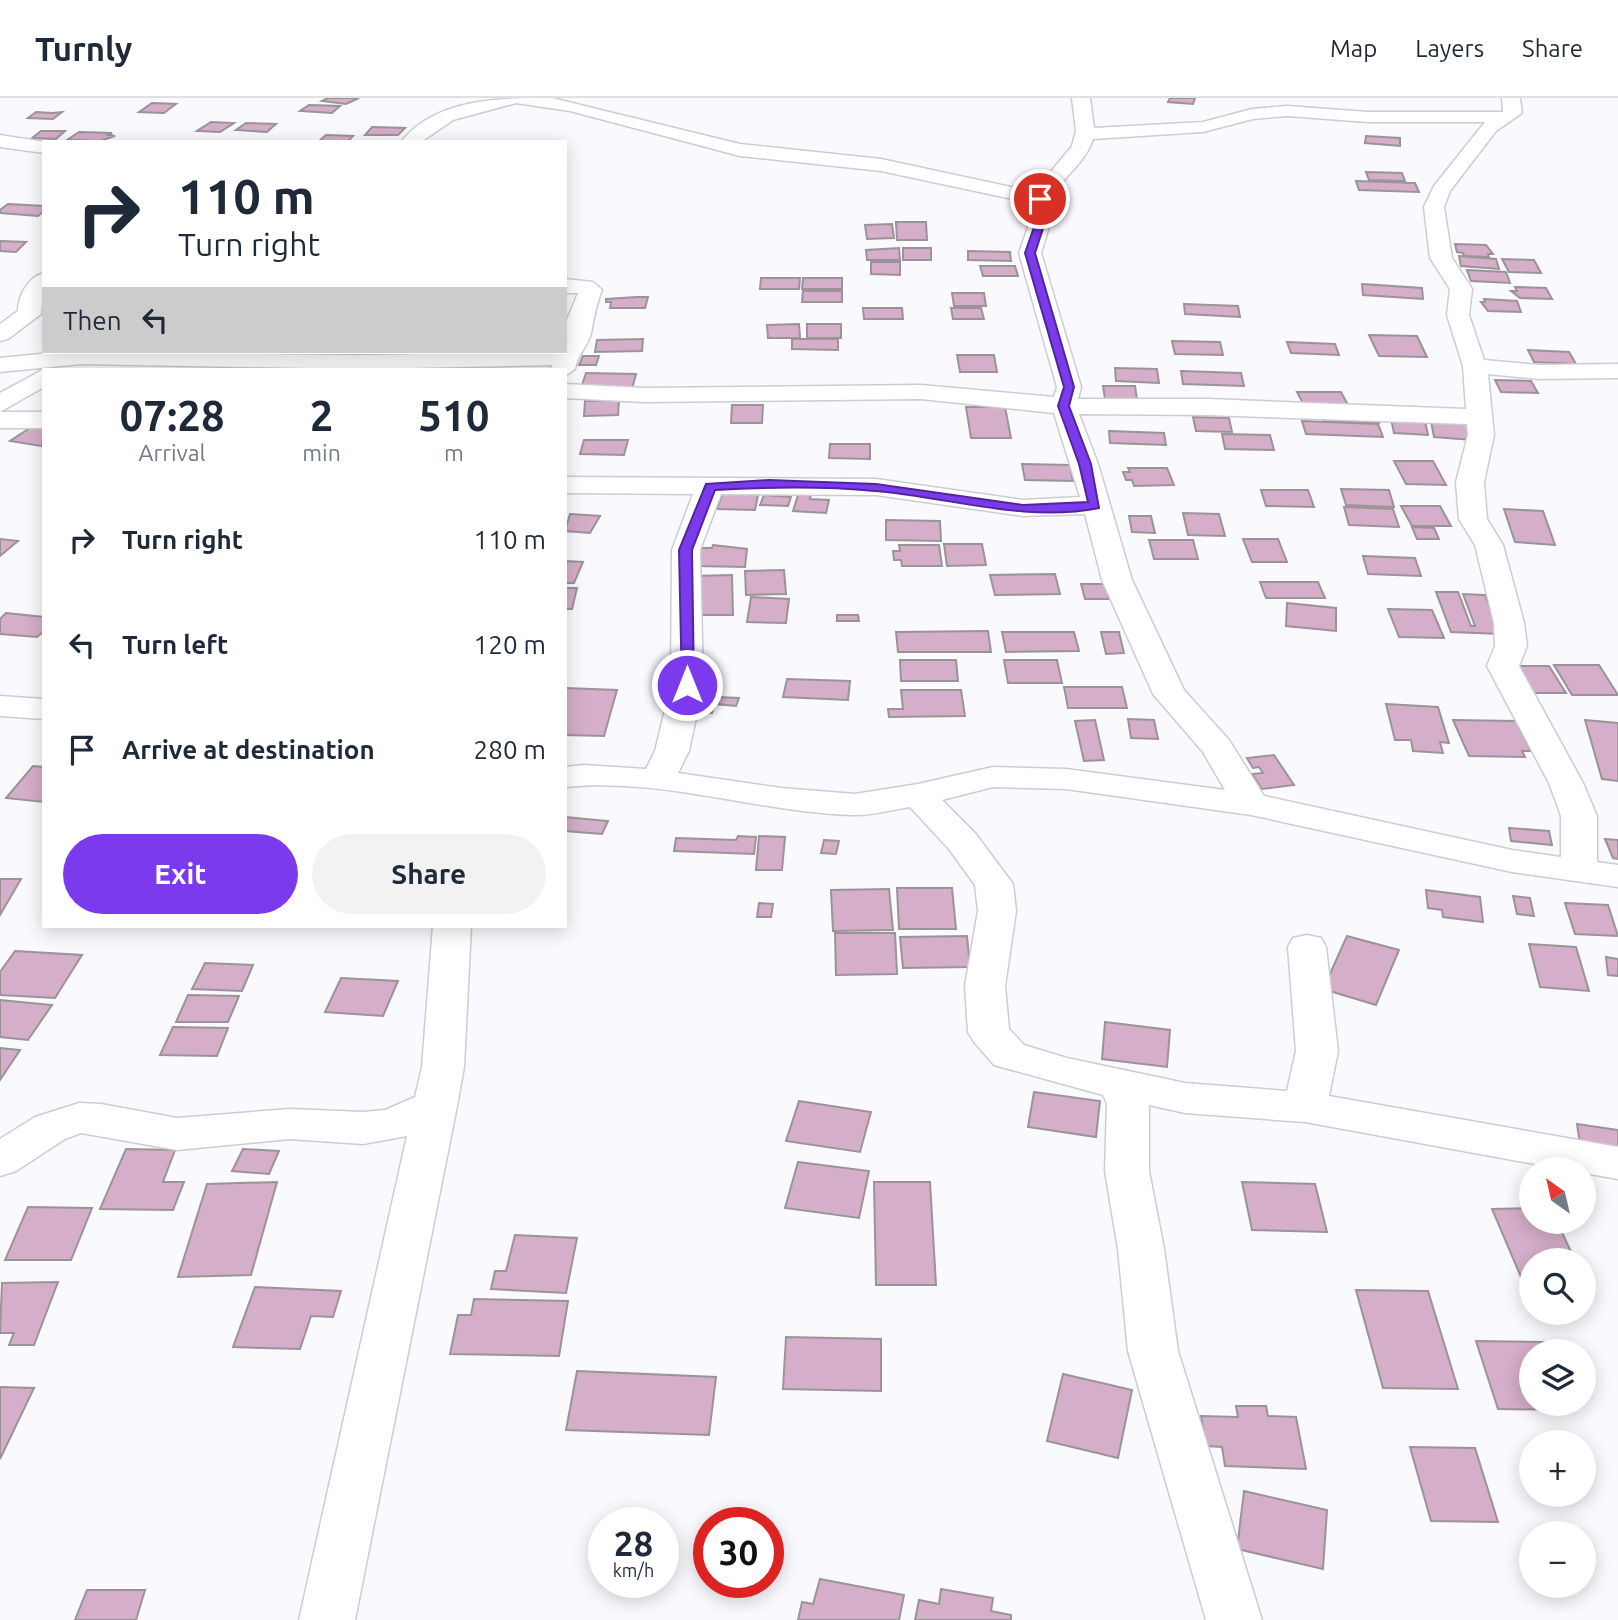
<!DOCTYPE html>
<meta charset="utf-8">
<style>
body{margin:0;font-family:Ubuntu,sans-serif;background:#f2f2f3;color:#1f2937;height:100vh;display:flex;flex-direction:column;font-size:26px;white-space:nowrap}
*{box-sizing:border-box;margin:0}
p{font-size:23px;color:#747a83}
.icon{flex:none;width:38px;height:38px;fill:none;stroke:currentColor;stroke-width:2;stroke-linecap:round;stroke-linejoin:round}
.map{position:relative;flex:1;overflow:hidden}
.panel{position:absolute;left:42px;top:270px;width:525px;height:560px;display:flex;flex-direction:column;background:#fff;border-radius:0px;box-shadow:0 4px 18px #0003}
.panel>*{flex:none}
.banner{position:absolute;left:42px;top:42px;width:525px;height:214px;border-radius:0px;box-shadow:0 4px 18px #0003;background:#fff;color:#1f2937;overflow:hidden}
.needle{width:46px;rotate:326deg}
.fabs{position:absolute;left:1519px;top:1059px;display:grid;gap:14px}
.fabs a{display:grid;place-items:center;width:77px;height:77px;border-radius:50%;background:#fff;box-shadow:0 4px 18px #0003;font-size:35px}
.speed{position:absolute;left:588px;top:1409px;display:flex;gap:14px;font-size:35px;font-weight:700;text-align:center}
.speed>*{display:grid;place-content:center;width:91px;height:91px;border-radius:50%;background:#fff;box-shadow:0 4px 18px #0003;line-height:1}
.speed small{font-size:18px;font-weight:400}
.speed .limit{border:10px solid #d22;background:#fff;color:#111}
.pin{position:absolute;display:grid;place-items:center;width:60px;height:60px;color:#fff;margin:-30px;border:4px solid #fff;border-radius:50%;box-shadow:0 2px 7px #0007}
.me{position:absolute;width:77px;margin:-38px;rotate:0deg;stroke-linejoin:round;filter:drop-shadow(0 0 5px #0008)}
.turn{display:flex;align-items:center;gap:24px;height:147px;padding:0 21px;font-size:32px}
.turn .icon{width:91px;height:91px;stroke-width:2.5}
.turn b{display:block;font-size:49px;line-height:60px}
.then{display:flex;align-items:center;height:66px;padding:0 21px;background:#0003;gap:14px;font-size:26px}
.eta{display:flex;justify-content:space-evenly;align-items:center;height:119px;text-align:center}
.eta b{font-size:42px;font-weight:700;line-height:49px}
.cta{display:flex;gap:14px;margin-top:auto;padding:14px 21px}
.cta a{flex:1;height:80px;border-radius:42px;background:#7c3aed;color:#fff;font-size:28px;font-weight:700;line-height:80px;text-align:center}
.cta a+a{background:#f2f2f3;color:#1f2937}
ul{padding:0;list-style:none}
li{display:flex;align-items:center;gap:21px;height:105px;padding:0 21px}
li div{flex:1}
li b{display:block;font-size:26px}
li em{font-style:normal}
header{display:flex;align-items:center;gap:42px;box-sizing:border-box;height:98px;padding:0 35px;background:#fff;border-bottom:2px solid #e0e1e3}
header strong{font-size:33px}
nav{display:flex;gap:38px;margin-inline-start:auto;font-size:24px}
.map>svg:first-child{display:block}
</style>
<header>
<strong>Turnly</strong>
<nav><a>Map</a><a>Layers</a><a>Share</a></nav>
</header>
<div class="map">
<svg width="1618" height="1522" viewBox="0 0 1618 1522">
<rect width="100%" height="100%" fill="#faf9fe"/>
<path fill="#d5aec9" stroke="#9b9398" stroke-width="2" d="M328 0H359L346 6 322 3Z
M1170 0H1195L1193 6 1168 4Z
M152 5 176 6 164 15 139 14Z
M309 7 340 8 332 15 300 13Z
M36 14 52 15 62 14 53 21 28 20Z
M211 24 234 25 220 34 197 33Z
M246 25 276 26 267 34 236 32Z
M372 29 405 30 398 37H365Z
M41 33H65L56 41 32 40Z
M79 34 112 35 108 37 115 38 100 43 67 42Z
M326 37 353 38 347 44H318Z
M1366 38 1400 40V48L1365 45Z
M1366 74 1402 75 1405 83 1369 82Z
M1356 83 1415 85 1419 94 1359 92Z
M8 106 44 108V113L38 118 0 115V112Z
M896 124H926L927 142H897Z
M892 126 894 140 867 141 865 127Z
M0 143 26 144 16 154 0 153Z
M1455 146 1486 147 1493 156H1488L1489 159 1464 158 1463 155 1457 154Z
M899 150 900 162H867L866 152Z
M903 150H931V162H903Z
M968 153 1010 154 1011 163 968 162Z
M1459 158 1496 161 1499 171 1461 168Z
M1502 161 1534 162 1541 175 1509 174Z
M871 164H900V177L871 176Z
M980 168H1015L1018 178H983Z
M1467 172 1506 174 1510 185 1471 183Z
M761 180H800L799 191H760Z
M803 180H842V191H802Z
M1362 186 1422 190 1423 201 1363 197Z
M1515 189 1546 190 1552 201 1520 200 1511 193H1517Z
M803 193H842V204H802Z
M952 195H984L986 208H954Z
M637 199H648L645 210H610L611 204H606V201Z
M1484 201 1517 203 1521 214 1488 213 1481 204H1485Z
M1184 206 1238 208 1240 219 1185 216Z
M863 210H902L903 221H864Z
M951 210H981L984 221H953Z
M799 226 800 240H768L767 227Z
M807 226H841V240H807Z
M1369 237 1417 238 1427 259 1379 258Z
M643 241 642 253 595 254 597 242Z
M792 241H838V252L792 251Z
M1172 243 1220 244 1223 257 1175 256Z
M1287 244 1335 246 1339 257 1291 255Z
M1528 252 1569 254 1576 266 1534 264Z
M957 257H994L997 274H960Z
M583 258H599L596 267H579Z
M1115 270 1157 271 1159 285 1116 283Z
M1181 273 1241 275 1244 288 1183 286Z
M586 275 636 276 632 291 581 290Z
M1495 282 1531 283 1538 295 1501 294Z
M1103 288H1135L1137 301H1105Z
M1297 294H1341L1348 307H1304Z
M619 302 618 317 584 318 585 303Z
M732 307H763L762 325H731Z
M966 309H1005L1011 340H971Z
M1323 318 1377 320 1379 325 1324 323Z
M1193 319 1229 320 1232 334 1196 333Z
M1391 321 1425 323 1428 337 1394 335Z
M1302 323 1378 326 1383 339 1306 336Z
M1431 323 1469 326 1472 342 1434 339Z
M33 328 44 329 42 348 10 343Z
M1109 333 1164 335 1166 347 1110 345Z
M1222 336 1270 337 1274 352 1225 351Z
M584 342H628L624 357 580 356Z
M830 346H870V361L829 360Z
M1394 363H1433L1446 387 1406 386Z
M1022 366 1070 367 1073 383 1025 382Z
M1128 370H1167L1174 387 1134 388 1132 382H1126L1123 374H1130Z
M1341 391 1389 392 1394 409 1346 407Z
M1261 392H1308L1314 409 1266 408Z
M723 394 758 397 755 412 717 411Z
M799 394 811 395 810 401 829 402 826 415 793 413Z
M764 397 791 399 788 408 760 407Z
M1401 408H1440L1451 428H1412Z
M1344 409 1393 411 1399 429 1349 427Z
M1504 411 1543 413 1555 447 1515 444Z
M1183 415 1219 416 1225 438 1188 437Z
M570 416 600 418 590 435 565 433Z
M1129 418H1151L1155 435 1132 434Z
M886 422 940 423 941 443 886 442Z
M1412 429 1434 430 1439 441H1417Z
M0 441 18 443 0 458Z
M1243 441H1278L1287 464H1252Z
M1149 442H1193L1198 461H1154Z
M944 446H982L986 467 947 468Z
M713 447 747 451 745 469 697 468 700 450H712Z
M899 447H939L942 468H902L901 462H894L893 453H900Z
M1363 458 1415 460 1421 478 1368 476Z
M565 463 583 464 574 485H565Z
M784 472 786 496 746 497 745 473Z
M1055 476 1060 496 995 497 990 477Z
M732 477 733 517H692L693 478Z
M1260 484H1318L1325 500H1266Z
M1081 486H1105L1109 501H1085Z
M565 490H577L572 511H565Z
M1436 494H1458L1471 528H1475L1463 496 1485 497 1500 536 1451 534Z
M751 499 789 501 786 525 747 524Z
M1287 505 1336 510V533L1286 528Z
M1388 511 1432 512 1444 540 1399 539Z
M6 515 44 519V533L37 539 0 536V521Z
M837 517H858L859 523H837Z
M988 533 991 554H898L896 534Z
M1002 534H1074L1079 553 1006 554Z
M1101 534H1119L1124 555 1106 556Z
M900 562H956L958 583H901Z
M1004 562H1057L1062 585H1008Z
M1554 567H1599L1618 597H1572Z
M1518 568H1549L1566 595H1534Z
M787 581 850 583 848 602 783 599Z
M1064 589H1122L1127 610H1068Z
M565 590 617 592 604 638 565 637Z
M901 592H961L965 618 889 619 888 611H903Z
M717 599 739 600 736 608 715 606Z
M698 603 715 604 712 615H696Z
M1386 606 1438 609 1449 645 1440 644 1443 655 1413 653 1411 642H1395Z
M1128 621 1154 622 1158 641 1131 640Z
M1095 622 1104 662 1084 663 1075 623Z
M1453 622 1516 623 1531 653H1522L1525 659 1469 658Z
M1585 622 1618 625V683L1602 681Z
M1274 657 1294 687 1262 691 1252 676 1263 675 1259 669 1253 670 1247 660Z
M33 668 44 669V704L6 700Z
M565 719 608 723 602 736 565 733Z
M1509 730 1549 733 1552 747 1511 743Z
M738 738 756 739 754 756 674 753 676 740 736 742Z
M759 738 785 739 782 772H756Z
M1605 741 1618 742V761L1613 760Z
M824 742 839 743 836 756 821 755Z
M0 781H21L0 817Z
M897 790H952L956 831H899Z
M889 791 893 832 833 833 831 792Z
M1426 792 1480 799 1483 824 1443 819 1442 812 1428 810Z
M1513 798 1530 800 1534 818 1517 816Z
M759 805 773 806 771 819H757Z
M1565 805 1608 807 1618 838 1575 836Z
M835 835H895L897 876 836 877Z
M967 838 970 869 903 870 900 839Z
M1347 838 1399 852 1376 907 1323 891Z
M1529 846 1576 849 1589 893 1540 889Z
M15 853 82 857 55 900 0 897V874Z
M1606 859 1618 861V878L1608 877Z
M205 865 253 867 242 893 192 891Z
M341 880 398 883 383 918 325 914Z
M188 897 239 898 228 924H176Z
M0 902 52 907 28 942 0 939Z
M1105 924 1170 932 1167 969 1102 961Z
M173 929 228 930 217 958 160 957Z
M0 950 20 952 0 982Z
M1034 994 1100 1003 1096 1039 1028 1029Z
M799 1003 871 1014 860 1054 786 1043Z
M1577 1026 1618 1032V1052L1580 1046Z
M126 1051 175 1052 163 1084H184L173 1112 100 1111Z
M243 1051 279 1053 269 1076 232 1073Z
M798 1064 869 1073 859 1120 785 1110Z
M277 1084 251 1177 178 1179 207 1086Z
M874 1084H930L936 1187H876Z
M1242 1084 1315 1086 1327 1134 1252 1132Z
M28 1109 92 1110 71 1162H5Z
M1531 1110V1124H1557L1575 1162H1531V1179H1521L1492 1111Z
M515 1137 577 1140 566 1195 491 1191 495 1173H506Z
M58 1184 34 1247H9L14 1235H0L2 1185Z
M255 1189 341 1193 333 1219 311 1218 300 1251 233 1249Z
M1356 1192 1428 1193 1458 1291 1383 1290Z
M474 1201 568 1203 559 1258 450 1256 458 1217H471Z
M786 1239 881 1241V1293L783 1291Z
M1476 1243 1544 1244 1547 1253H1531V1306H1566L1568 1312 1498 1311Z
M577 1273 716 1279 709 1337 566 1332Z
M1063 1276 1132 1292 1118 1360 1047 1343Z
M0 1289 34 1290 0 1361Z
M1236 1308H1266L1268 1318 1296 1319 1306 1371 1225 1368 1222 1349 1206 1348 1201 1318 1238 1319Z
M1410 1349 1475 1350 1498 1424 1431 1423Z
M1244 1393 1327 1412 1323 1471 1237 1451Z
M820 1481 904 1497 899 1522H798L802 1504 813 1506Z
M941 1491 993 1500 991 1513 1011 1517V1522H915L919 1502 939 1506Z
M87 1492H145L136 1522H75Z"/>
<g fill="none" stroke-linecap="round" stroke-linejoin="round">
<g stroke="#cdccd4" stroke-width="3">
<path id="minor" d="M552 0 740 46 881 61 1034 94 1072 48 1076 33 1072 0H1090L1094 30 1203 24 1252 11 1287 8 1368 14H1503L1502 0H1520L1522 15 1496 33 1450 93 1444 109 1452 160 1472 191 1469 217 1484 262 1539 267 1618 266V280L1539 281 1488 276 1494 337 1484 384 1487 421 1503 447 1524 525 1527 548 1519 568 1583 685 1597 718V764L1618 767V789L1512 774 1251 717 1066 691 993 689 942 702 975 735 1013 786 1016 813 1005 888 1009 931 1024 947 1067 960 1185 985 1287 993 1296 953 1288 849 1293 840 1307 837 1321 840 1326 849 1338 953 1329 998 1618 1049V1081L1584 1075V1071H1562L1305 1024 1185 1015 1149 1007V1073L1164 1151 1178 1253 1262 1522H1206L1128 1253 1118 1151 1105 1073 1107 1005 1103 997 994 967 974 944 968 934 965 888 978 813 975 787 949 751 910 709C891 712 870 718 852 717 757 714 660 679 565 689V669L584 667 646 671 655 653 671 587 672 452 693 396 565 395V379L876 381 1023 402 1080 399 1054 315 921 301 645 304 565 300V286L645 290 921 287 1054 299 1057 289 1019 155 1034 112 1031 105 881 73 740 58 570 13 516 5 453 22 421 44H401C436 0 500 0 552 0ZM1287 18 1368 24H1485L1434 88 1424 109 1430 160 1450 191 1447 217 1463 268 1466 311 1208 301H1078L1081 289 1041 155 1054 112 1050 101C1062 79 1085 66 1093 41L1203 34 1253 21ZM1079 316 1208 317 1467 326 1468 337 1456 384 1459 421 1475 447 1494 525 1495 548 1487 568 1549 685 1561 718V759L1512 752 1264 698 1229 642 1184 592 1132 482 1098 366ZM721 396 876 397 1023 418 1085 416 1102 482 1153 596 1203 654 1225 692 1066 671 993 669 918 686 855 696 781 690 678 675 689 653 703 587 700 452Z
M0 37 45 44 44 55 0 49Z
M44 175 41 216 8 241 0 243V226L18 213C18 198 28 179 44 175Z
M565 181 593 184 602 192C596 207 594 220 591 235 588 248 577 257 575 271L565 278V271H551L552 267 360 271 81 266 0 274V260L61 254 360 257 565 254 567 222 578 195H565Z
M44 271V289L0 314V295Z
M0 314H44V330H0Z
M0 598 44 601V621L0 618Z
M433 828H471L464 969 457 1008 355 1522H299L407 1038 363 1046 290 1041 177 1052 81 1035 65 1041 16 1073 0 1078V1041L35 1019 79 1005 101 1006 177 1020 290 1011 363 1014 385 1012 415 999 422 969Z"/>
</g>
<use href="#minor" fill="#fff" fill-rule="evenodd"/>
</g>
<path fill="#7c3aed" stroke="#51269a" stroke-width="2" d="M1037 99H1043L1049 112 1035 155 1074 289 1069 308 1091 366 1099 410C1025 425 949 399 875 393 822 388 768 389 715 392L692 452 694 587 682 590 679 452 706 386 769 382 876 386 1023 407 1088 404 1079 366 1058 308 1064 289 1025 155 1040 112Z"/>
</svg>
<div class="fabs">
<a><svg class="needle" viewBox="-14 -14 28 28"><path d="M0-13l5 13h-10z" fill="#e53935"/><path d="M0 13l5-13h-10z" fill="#747a83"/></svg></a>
<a><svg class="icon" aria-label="search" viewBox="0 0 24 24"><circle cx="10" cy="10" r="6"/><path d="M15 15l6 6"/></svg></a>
<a><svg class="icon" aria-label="layers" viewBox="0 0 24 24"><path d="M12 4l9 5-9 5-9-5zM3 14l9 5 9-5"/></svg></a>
<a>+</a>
<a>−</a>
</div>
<div class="speed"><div>28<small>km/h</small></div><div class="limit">30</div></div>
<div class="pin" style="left:1040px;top:101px;background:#d93025"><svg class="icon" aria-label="arrive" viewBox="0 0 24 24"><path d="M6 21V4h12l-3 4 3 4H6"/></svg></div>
<svg class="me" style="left:687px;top:587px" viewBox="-20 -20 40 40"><circle r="17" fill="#7c3aed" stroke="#fff" stroke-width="3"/><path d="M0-11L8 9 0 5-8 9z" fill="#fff"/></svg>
<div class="banner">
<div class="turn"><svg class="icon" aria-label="right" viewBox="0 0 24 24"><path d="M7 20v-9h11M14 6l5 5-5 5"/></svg><div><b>110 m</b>Turn right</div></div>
<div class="then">Then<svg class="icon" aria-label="left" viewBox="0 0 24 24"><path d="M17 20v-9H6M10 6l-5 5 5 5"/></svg></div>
</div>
<section class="panel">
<div class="eta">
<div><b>07:28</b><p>Arrival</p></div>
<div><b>2</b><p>min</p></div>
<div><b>510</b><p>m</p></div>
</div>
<ul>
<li><svg class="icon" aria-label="right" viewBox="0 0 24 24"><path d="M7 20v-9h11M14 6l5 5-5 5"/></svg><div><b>Turn right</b></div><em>110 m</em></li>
<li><svg class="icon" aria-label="left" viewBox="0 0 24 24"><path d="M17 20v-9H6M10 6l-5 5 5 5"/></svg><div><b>Turn left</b></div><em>120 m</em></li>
<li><svg class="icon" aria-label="arrive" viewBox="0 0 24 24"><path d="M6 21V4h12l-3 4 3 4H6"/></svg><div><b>Arrive at destination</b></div><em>280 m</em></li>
</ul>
<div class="cta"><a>Exit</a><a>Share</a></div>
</section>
</div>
